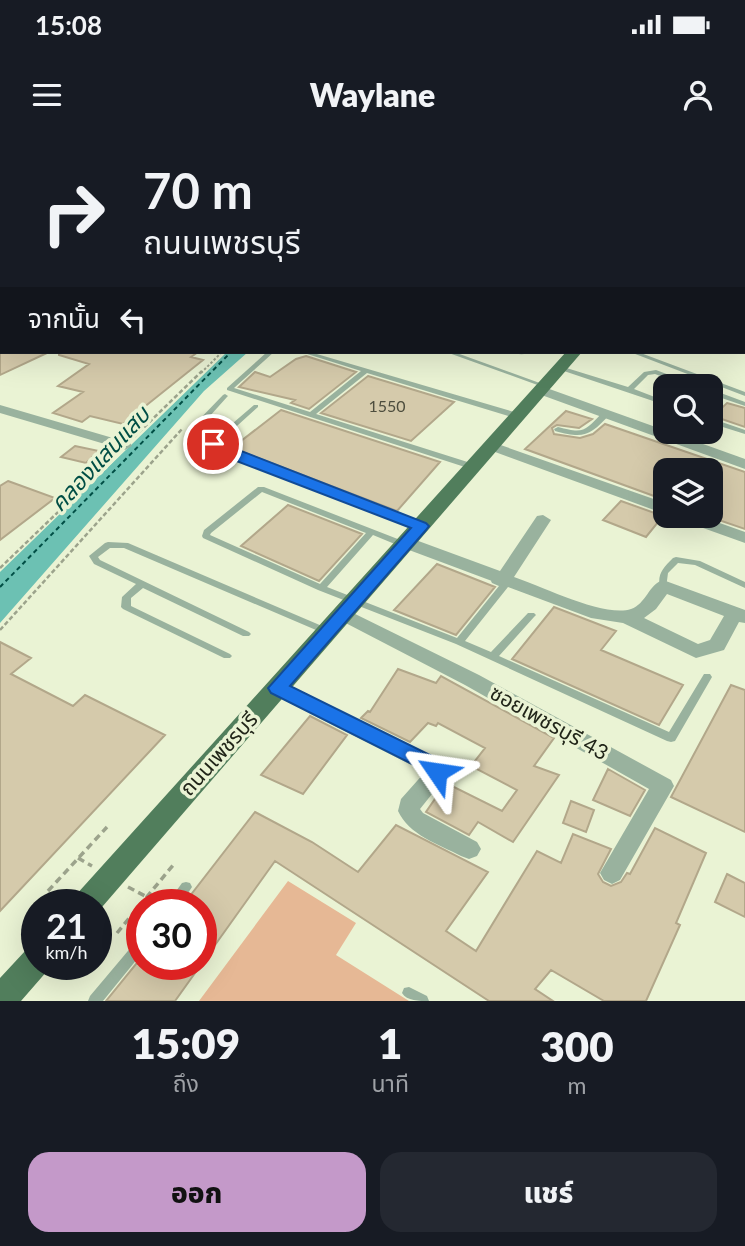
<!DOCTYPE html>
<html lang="th">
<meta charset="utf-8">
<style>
body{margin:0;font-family:Lato,"Noto Sans Thai",sans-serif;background:#242831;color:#f1f3f6;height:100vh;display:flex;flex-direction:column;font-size:26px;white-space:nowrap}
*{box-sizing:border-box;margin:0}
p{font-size:23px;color:#9ea1a6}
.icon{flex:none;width:38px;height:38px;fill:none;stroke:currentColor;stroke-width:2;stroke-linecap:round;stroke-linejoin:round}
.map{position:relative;height:861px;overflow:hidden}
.sheet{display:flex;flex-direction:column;background:#171b24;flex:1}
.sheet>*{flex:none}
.guide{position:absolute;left:0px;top:0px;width:746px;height:214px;box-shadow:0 7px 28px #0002;background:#171b24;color:#f1f3f6;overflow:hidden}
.fabs{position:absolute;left:653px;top:234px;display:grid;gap:14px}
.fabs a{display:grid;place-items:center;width:70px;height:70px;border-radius:14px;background:#171b24;box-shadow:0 7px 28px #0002;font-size:35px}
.speed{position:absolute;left:21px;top:749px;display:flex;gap:14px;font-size:35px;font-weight:700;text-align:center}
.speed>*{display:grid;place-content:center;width:91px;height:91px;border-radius:50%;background:#171b24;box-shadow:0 7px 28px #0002;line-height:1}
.speed small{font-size:18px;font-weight:400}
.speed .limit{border:10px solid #d22;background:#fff;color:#111}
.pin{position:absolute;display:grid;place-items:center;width:60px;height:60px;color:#fff;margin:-30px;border:4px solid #fff;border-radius:50%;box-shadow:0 2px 7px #0007}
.me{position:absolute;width:77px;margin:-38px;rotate:302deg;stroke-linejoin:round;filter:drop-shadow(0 0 5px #0008)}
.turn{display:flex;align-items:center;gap:24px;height:147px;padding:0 28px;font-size:32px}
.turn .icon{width:91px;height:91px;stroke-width:2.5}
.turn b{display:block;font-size:49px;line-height:60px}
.then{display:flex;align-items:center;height:66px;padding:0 28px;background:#0003;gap:14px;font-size:26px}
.eta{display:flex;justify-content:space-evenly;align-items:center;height:119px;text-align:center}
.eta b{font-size:42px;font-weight:800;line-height:49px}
.cta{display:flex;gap:14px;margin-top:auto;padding:14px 28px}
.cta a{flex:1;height:80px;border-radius:21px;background:#c499c9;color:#111;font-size:28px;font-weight:800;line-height:80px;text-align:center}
.cta a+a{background:#242831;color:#f1f3f6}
.status{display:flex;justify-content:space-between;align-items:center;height:49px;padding:0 35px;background:#171b24;direction:ltr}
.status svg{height:19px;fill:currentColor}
header{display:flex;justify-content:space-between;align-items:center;height:91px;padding:0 28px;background:#171b24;font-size:32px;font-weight:800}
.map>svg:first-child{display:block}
</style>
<div class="status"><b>15:08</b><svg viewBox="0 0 49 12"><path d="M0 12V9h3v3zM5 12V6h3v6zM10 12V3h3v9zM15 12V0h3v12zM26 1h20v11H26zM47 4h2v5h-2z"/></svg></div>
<header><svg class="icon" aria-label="menu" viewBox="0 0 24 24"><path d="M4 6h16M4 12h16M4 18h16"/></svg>Waylane<svg class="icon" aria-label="person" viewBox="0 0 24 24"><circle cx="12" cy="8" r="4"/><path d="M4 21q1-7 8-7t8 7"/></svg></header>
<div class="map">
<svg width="745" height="861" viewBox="0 0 745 861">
<rect width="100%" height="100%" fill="#eaf3d4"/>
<path fill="#e6b895" d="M288 741 356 783 336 815 409 861H199Z"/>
<path fill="#6cc1b3" d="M227 212H248L204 251 0 483V432Z"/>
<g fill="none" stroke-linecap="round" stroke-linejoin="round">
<path fill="#6cc1b3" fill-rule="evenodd" d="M733 0H745V5L744 2Z"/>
<path stroke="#004e45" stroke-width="2" stroke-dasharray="4.5 3.5" stroke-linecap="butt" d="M471 2 473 0
M0 447 231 212"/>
</g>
<path fill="#d5caab" stroke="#b2a78a" stroke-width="2" d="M0 208 2 212H49L0 235Z
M59 212H198L191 217 203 220 123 284 90 276 82 282 53 273 83 252 58 246 89 224 59 215Z
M306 216 356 232 309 269 291 263 295 260 239 247 255 232 270 237 296 219Z
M368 236 454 262 411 301 321 273Z
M727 263 745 268V287L713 276Z
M281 270 440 322 397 371 232 308Z
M566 271 592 279 579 288 557 285 552 288 554 294 580 298 593 294 605 284 745 332V389L710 377V331H665V360L525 309Z
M75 306 99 311 86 323 61 317Z
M8 341 55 358 0 400V346Z
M621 361 663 376 646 397 603 380Z
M288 365 362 394 319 441 241 406Z
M437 424 495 447 456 495 394 470Z
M554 467 616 491 601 510 683 545 659 585 512 519Z
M0 502 31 518 11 534 73 566 85 555 165 595 0 771Z
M398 529 436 543 441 536 554 598 534 626 559 635 513 702 478 682 469 695 426 672 446 643 502 671 517 650 471 626 485 608 438 583 436 586 428 583 410 602 361 578 368 571 370 572Z
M731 545 745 550V692L671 657Z
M310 576 347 595 303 654 261 635Z
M608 629 645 650 630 676 593 660Z
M571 661 594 670 586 692 563 683Z
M255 672 312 702 358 732 396 685 488 732 446 791 476 811 537 711 561 723 573 694 611 709 598 734 603 742 611 746 621 742 627 733 630 734 655 688 706 713 676 783 680 785 646 861H604L551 830 535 849 553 861H489L275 721 175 861H106L136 824H201V765H183Z
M727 734 745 743V777L715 762Z"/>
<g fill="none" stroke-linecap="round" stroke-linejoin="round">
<path stroke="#9ca38c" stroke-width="2" stroke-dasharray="2.5 2" stroke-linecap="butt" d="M441 0 452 2
M409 2 413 0
M455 2 457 0
M483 2 485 0
M201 233 222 212"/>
<path stroke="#9ca38c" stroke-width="2.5" stroke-dasharray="4.5 2.5" stroke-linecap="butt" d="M134 297 202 231
M0 428 115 317
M0 490 182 289"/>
<path stroke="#9ca38c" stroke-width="3.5" stroke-dasharray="7 4.5" stroke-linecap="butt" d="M78 718 92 726
M128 747 147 757
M48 751 107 687
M117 793 174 724"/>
<path fill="#99b29e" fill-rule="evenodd" d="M558 0H563L561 2H556Z
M0 52H2V54H0Z
M744 180H745V185H744Z
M744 198H745V203H744Z
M267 212H274L234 248 310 272 361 231 301 212H310L521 274 522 276 521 278H515L367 233 316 274 477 325 478 327 477 329H471L227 250V248Z
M446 212H454L548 246 545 248 543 247Z
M512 212H531C527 215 516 215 512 212Z
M630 212H638L745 252V256Z
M560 226 628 247 644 232 656 230 701 247H691L655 234 648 235 634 249 665 261V265L558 229V227Z
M710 249 745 262V266L710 254Z
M225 254 228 256 227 257 200 287 198 292 201 295 212 301 254 265H258V267L217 304 229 310 424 384 425 386 421 389 418 388 223 314 195 299 190 292 193 286 223 255Z
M603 272H609L610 274C590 296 584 299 555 291L554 289 558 287C584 294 585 291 603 272Z
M710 278 745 290V294L710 283Z
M258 347H264L408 403 409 405 408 407H402L373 395 327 447 457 498 499 446 492 443 491 441 492 439C497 438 506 441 509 445L508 447 465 501 491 512 528 473H534L536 475 534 477 499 516 669 592 704 534H710L712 537 675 601 671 602 667 601 456 504 318 450 203 398 202 396 204 390ZM262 352 366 393 320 444 210 395 211 393Z
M108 402 128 403 329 489 331 491 329 493H323L124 408H110L98 417 100 420 249 492 251 494 249 496H243L143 448 131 458V466L230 514 232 516 230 518H224L123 469 121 467 122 457 136 444 94 424 89 416 105 403Z
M676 417 700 421 745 442V448L695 425 678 423 668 433 666 448H660C657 434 663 428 673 418Z
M186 742 190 743 192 747 180 765H166L182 743Z
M142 797V813L103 861H88L90 856 138 799Z
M409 847 427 856 429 861C419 861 407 861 402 853L404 848Z"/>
<path fill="#99b29e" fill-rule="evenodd" d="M120 0H130L119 2Z
M181 0H192L179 2Z
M245 0H256L244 2Z
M342 0H350L341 2Z
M587 0H598L600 2H588Z
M649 0H666L668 2H650Z
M2 55V61L0 62V56Z
M744 72H745V78H744Z
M744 93H745V102H744Z
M0 103H2V109H0Z
M0 127H2V134H0Z
M744 162H745V170L744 169Z
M541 246 745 319V329L536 253V247Z
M0 265 130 303 132 306 125 310 0 273Z
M492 302 665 363V374L487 309 485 306Z
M543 375 551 380 514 437C541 446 605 478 631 469 646 464 649 444 663 440L745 470V483L739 482 724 510 696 518 623 483 591 478 401 407 399 403 407 398 413 399 500 431 537 376ZM667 454 724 476 710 500 698 504 644 478 656 469Z
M676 376H700L745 392V403L678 379Z
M343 468 479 535 671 640 674 646 620 740 612 744 604 740 600 733 649 649 465 545 336 478 334 474 336 470Z
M277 541 443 621 448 634 420 669 423 673 477 702 481 709 477 716 469 719 461 716C438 704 409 695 398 671L401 659 425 632 270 553 267 548 270 543Z"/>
<path fill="#99b29e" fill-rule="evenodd" d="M161 0H178L179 2H162Z
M744 124H745V132H744Z"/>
<path fill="#517e5c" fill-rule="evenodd" d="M698 0H708V2H698Z
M566 212H582L96 774V765H70L75 756Z
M37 805V824H51L48 830 21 861H0V838L26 810Z"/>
</g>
<path fill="#1a73e8" stroke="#114b97" stroke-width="2" d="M213 300 426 383 429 386 426 390 290 546 442 621 447 632 444 637 437 640 430 637 428 632 271 553 268 548 411 388 221 315 207 304Z"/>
<g text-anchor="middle" stroke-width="7" stroke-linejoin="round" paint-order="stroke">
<g font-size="16" fill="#4e4e3e">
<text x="387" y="272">1550</text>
</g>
<g font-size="21" fill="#212519" stroke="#eaf3d4">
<text transform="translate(549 583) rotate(29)" y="7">ซอยเพชรบุรี 43</text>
<text transform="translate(219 614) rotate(-48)" y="7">ถนนเพชรบุรี</text>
</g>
<g font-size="23" font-style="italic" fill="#004e45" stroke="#eaf3d4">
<text transform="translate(100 319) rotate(-47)" y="8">คลองแสนแสบ</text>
</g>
</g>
</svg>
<div class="fabs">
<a><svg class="icon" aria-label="search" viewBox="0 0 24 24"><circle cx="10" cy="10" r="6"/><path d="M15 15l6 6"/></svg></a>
<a><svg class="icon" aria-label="layers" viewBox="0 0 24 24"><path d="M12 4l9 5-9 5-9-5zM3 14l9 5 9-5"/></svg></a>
</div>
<div class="speed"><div>21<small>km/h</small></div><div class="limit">30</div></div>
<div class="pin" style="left:213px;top:304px;background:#d93025"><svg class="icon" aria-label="arrive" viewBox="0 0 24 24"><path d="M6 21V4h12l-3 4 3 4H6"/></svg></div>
<svg class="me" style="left:437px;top:632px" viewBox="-20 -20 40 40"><path d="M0-17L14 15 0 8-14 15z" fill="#1a73e8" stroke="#fff" stroke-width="4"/></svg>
<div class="guide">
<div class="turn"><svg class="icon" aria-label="right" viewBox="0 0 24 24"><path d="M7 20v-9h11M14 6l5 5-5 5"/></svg><div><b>70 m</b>ถนนเพชรบุรี</div></div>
<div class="then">จากนั้น<svg class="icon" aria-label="left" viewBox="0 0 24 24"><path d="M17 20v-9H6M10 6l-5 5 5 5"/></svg></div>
</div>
</div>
<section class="sheet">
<div class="eta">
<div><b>15:09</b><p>ถึง</p></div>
<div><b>1</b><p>นาที</p></div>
<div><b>300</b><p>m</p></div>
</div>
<div class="cta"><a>ออก</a><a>แชร์</a></div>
</section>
